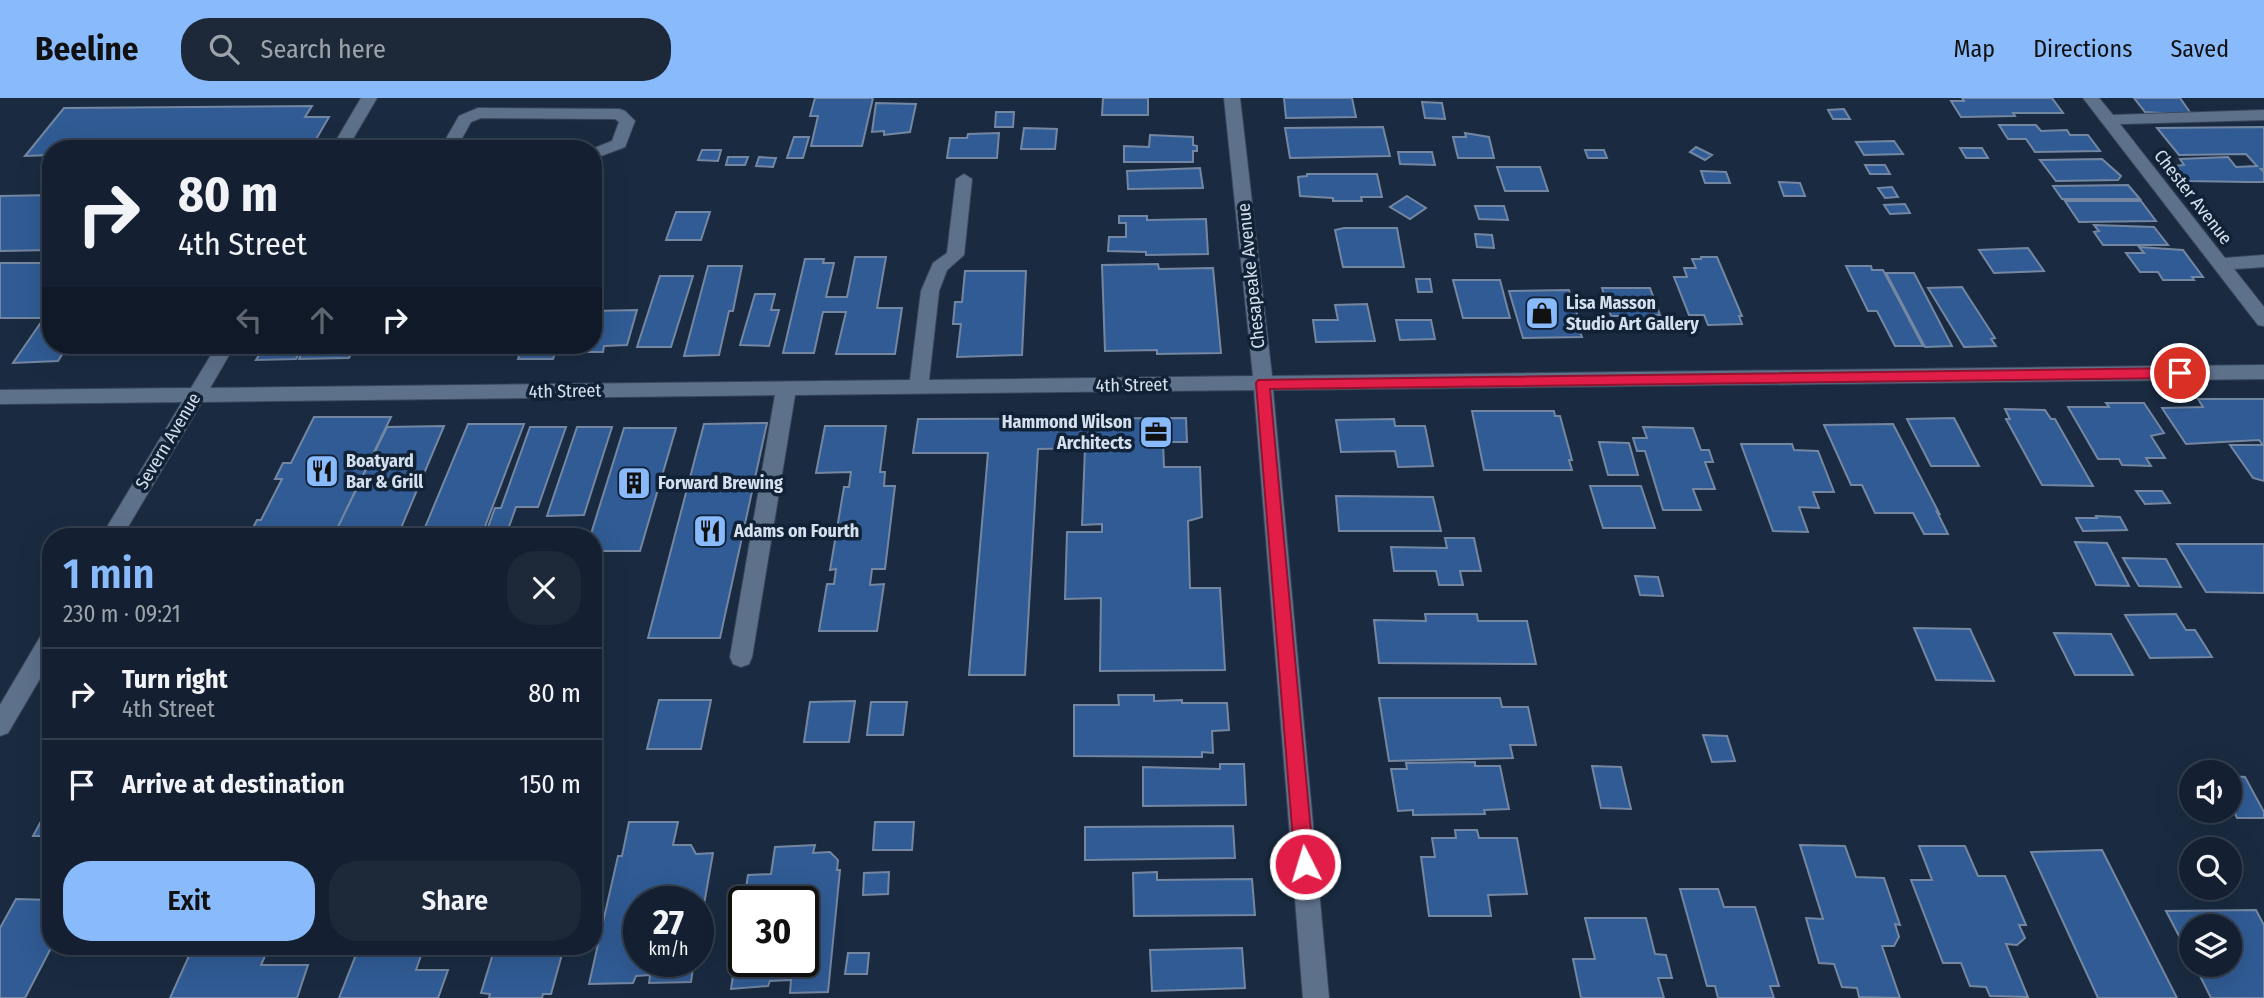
<!DOCTYPE html>
<meta charset="utf-8">
<style>
body{margin:0;font-family:"Fira Sans Condensed",sans-serif;background:#1d2839;color:#f1f3f6;height:100vh;display:flex;flex-direction:column;font-size:26px;white-space:nowrap}
*{box-sizing:border-box;margin:0}
p{font-size:23px;color:#9da3ab}
.icon{flex:none;width:38px;height:38px;fill:none;stroke:currentColor;stroke-width:2;stroke-linecap:round;stroke-linejoin:round}
.map{position:relative;flex:1;overflow:hidden}
.sheet{position:absolute;left:42px;top:430px;width:560px;height:427px;display:flex;flex-direction:column;background:#142031;border-radius:28px;box-shadow:0 7px 28px #0002,0 0 0 2px #333e4d}
.sheet>*{flex:none}
.hud{position:absolute;left:42px;top:42px;width:560px;height:214px;border-radius:28px;box-shadow:0 7px 28px #0002,0 0 0 2px #333e4d;background:#142031;color:#f1f3f6;overflow:hidden}
.controls{position:absolute;left:2179px;top:662px;display:grid;gap:14px}
.controls a{display:grid;place-items:center;width:63px;height:63px;border-radius:50%;background:#142031;box-shadow:0 7px 28px #0002,0 0 0 2px #333e4d;font-size:35px}
.speed{position:absolute;left:623px;top:788px;display:flex;gap:14px;font-size:35px;font-weight:700;text-align:center}
.speed>*{display:grid;place-content:center;width:91px;height:91px;border-radius:50%;background:#142031;box-shadow:0 7px 28px #0002,0 0 0 2px #333e4d;line-height:1}
.speed small{font-size:18px;font-weight:400}
.speed .limit{border:4px solid #111;border-radius:10px;background:#fff;color:#111}
.pin{position:absolute;display:grid;place-items:center;width:60px;height:60px;color:#fff;margin:-30px;border:4px solid #fff;border-radius:50%;box-shadow:0 2px 7px #0007}
.me{position:absolute;width:77px;margin:-38px;rotate:355deg;stroke-linejoin:round;filter:drop-shadow(0 0 5px #0008)}
.turn{display:flex;align-items:center;gap:24px;height:147px;padding:0 21px;font-size:32px}
.turn .icon{width:91px;height:91px;stroke-width:2.5}
.turn b{display:block;font-size:49px;line-height:60px}
.lanes{display:flex;align-items:center;height:66px;padding:0 21px;background:#0003;justify-content:center;gap:35px;direction:ltr}
.lanes .off{opacity:.35}
.round{display:grid;place-items:center;flex:none;width:74px;height:74px;border-radius:28px;background:#1d2839}
.head{display:flex;align-items:center;justify-content:space-between;height:119px;padding:0 21px}
h1{font-size:42px;font-weight:600;line-height:52px;color:#89bafc}
.cta{display:flex;gap:14px;margin-top:auto;padding:14px 21px}
.cta a{flex:1;height:80px;border-radius:28px;background:#89bafc;color:#111;font-size:28px;font-weight:600;line-height:80px;text-align:center}
.cta a+a{background:#1d2839;color:#f1f3f6}
ul{padding:0;list-style:none}
li{display:flex;align-items:center;gap:21px;height:91px;padding:0 21px;border-top:2px solid #333e4d}
li div{flex:1}
li b{display:block;font-size:26px}
li em{font-style:normal}
header{display:flex;align-items:center;gap:42px;box-sizing:border-box;height:98px;padding:0 35px;background:#89bafc;color:#111}
header strong{font-size:33px}
nav{display:flex;gap:38px;margin-inline-start:auto;font-size:24px}
.search{width:490px;height:63px;background:#1d2839;display:flex;align-items:center;gap:18px;box-sizing:border-box;padding:0 24px;border-radius:28px;color:#9da3ab;font-size:26px}
.map>svg:first-child{display:block}
</style>
<header>
<strong>Beeline</strong>
<div class="search"><svg class="icon" aria-label="search" viewBox="0 0 24 24"><circle cx="10" cy="10" r="6"/><path d="M15 15l6 6"/></svg>Search here</div>
<nav><a>Map</a><a>Directions</a><a>Saved</a></nav>
</header>
<div class="map">
<svg width="2264" height="900" viewBox="0 0 2264 900">
<rect width="100%" height="100%" fill="#1a2b41"/>
<path fill="#305b94" stroke="#7487a2" stroke-width="2" d="M815 0H873L862 48H811L818 18H810Z
M1103 0H1148V17H1102Z
M1284 0H1352L1356 19 1286 20Z
M1962 0H2052L2063 15H2013L2015 18 1961 19 1951 3H1964Z
M2134 0H2180L2192 17 2145 14Z
M1422 4 1442 5 1445 21 1425 20Z
M876 5 916 6 910 34 884 37V33L872 34Z
M312 8 305 19H329L315 43H289L284 51H51V57L25 58 64 10Z
M1844 11 1850 21H1833L1828 12Z
M996 14H1014L1013 29H995Z
M1999 27H2036L2041 33 2067 32 2070 37H2088L2100 53 2035 54 2026 41H2008Z
M1383 29 1390 58 1290 60 1285 30Z
M2264 29V71H2261L2264 74V84H2248L2187 83 2174 68 2184 67 2180 61 2228 59 2236 69 2257 68 2246 56 2179 57 2157 30Z
M1024 30 1057 31 1055 51H1021Z
M999 35 997 60H947L950 40H967L968 36Z
M1465 35 1489 39 1494 60H1458L1453 39H1466Z
M1150 37 1193 39V47L1197 48V53H1193V64H1124V48L1149 49Z
M794 39H809L803 60H787Z
M1894 43 1903 56 1864 57 1856 44Z
M1696 49 1712 57 1705 62 1690 54Z
M1960 50H1982L1988 60H1966Z
M702 52H721L718 63 698 62Z
M1585 52H1604L1607 60H1588Z
M1398 54H1432L1435 67 1400 66Z
M728 59H748L745 67H726Z
M759 59 774 60H776L773 69 756 68Z
M2102 61 2121 78 2118 82 2056 83 2040 62Z
M1865 67H1885L1890 76H1870Z
M1497 69H1540L1548 93H1505Z
M1200 70 1203 90 1128 91 1127 73Z
M1701 73 1726 74 1730 85H1705Z
M1307 76H1377L1382 99H1361L1362 103H1333V100L1300 98 1298 79 1307 78Z
M1779 84 1800 85 1805 98H1784Z
M2128 87 2140 101H2062L2053 88Z
M1892 89 1898 99 1885 100 1878 90Z
M51 97V152L0 153V98Z
M1407 98 1426 110 1410 121 1390 109Z
M2065 103H2141L2156 123 2079 124Z
M1905 106 1910 115 1890 116 1884 107Z
M1475 108H1504L1508 122 1479 121Z
M676 114H710L701 142H666Z
M1119 118H1147V122L1206 121 1208 156 1146 157V154L1108 153 1109 139H1126V125H1119Z
M2094 127 2154 129 2168 147H2103L2094 134 2099 133Z
M1344 130H1397L1404 169H1343L1335 132Z
M1475 136 1492 137 1494 150 1477 149Z
M2139 149 2183 152 2203 179H2192L2194 182H2163L2158 174H2140L2126 155H2144Z
M2028 150 2044 173 1994 175 1979 152Z
M855 159H886L877 210H902L895 256H836L846 214H823L814 255H783L805 161H824L823 165H834L826 199H847Z
M1701 159H1717L1742 218H1739L1742 226 1708 227 1704 217H1689L1674 179H1687L1684 170H1696L1692 161H1701Z
M0 165H51V247H68L58 263 13 265 44 220H0Z
M1158 166 1159 171 1213 170 1221 255 1157 256V252L1105 253 1102 167Z
M708 168H742L733 213H729L719 257 684 258Z
M1846 168H1871L1872 172H1883L1923 248H1895L1877 213H1868Z
M965 173H1026L1022 257 957 259 961 226H953L955 204H962Z
M1886 175H1914L1952 248 1925 249Z
M660 178H693L671 249H637Z
M1416 181H1430L1432 194H1418Z
M1453 182H1500L1510 220H1463Z
M1962 189 1995 240 1991 241 1996 248 1964 249 1928 190Z
M1602 190H1650L1660 217H1649L1652 226 1626 227 1623 218H1611Z
M1569 192 1583 234H1580L1582 239 1523 240 1509 193Z
M755 196H775L771 212H779L769 248 740 247Z
M1367 206 1375 243 1316 244 1313 222H1338L1335 207Z
M637 212 627 247 604 248 603 254H588L590 248 566 249 567 247H593V213Z
M1396 222H1431L1435 241 1400 242Z
M78 247H189L186 252 73 253Z
M265 247H303L296 261 256 262Z
M306 247H356L349 260 299 261Z
M489 247H520L516 257H484Z
M523 247H558L553 261H518Z
M2198 301H2264V383L2253 380 2230 347H2263L2259 342 2186 346 2162 310 2203 309Z
M2106 305H2144L2164 335 2151 338 2165 360H2146L2151 368 2122 367 2119 361H2098L2068 309H2109Z
M2005 311 2045 312 2051 321H2055L2093 388 2042 387 2006 321H2010Z
M1472 313H1554L1555 318H1560L1572 362H1569L1572 372H1484Z
M314 319H391L333 439H248L257 422H261L282 381H275L283 365H291Z
M1186 320 1187 344H1163L1164 369H1200L1202 419 1188 423 1190 490H1220L1225 572 1100 573 1101 500 1065 501 1067 434H1102V426L1082 427 1085 350 1038 351 1025 577H969L988 355H913L918 321Z
M1954 320 1979 368H1931L1907 321Z
M1394 321 1395 328H1425L1433 368 1398 369 1395 353 1341 354 1336 322Z
M767 325 720 540H648L704 326Z
M468 326H524L481 439H421Z
M1893 326 1939 415 1937 414 1948 436H1924L1913 415H1875L1862 387H1851L1824 327Z
M444 328 401 430H390L386 439H333L387 329Z
M825 328H886L880 374H885L884 388H895L885 471H872L870 487 884 486 877 533H819L827 486H834L836 471 830 472 844 389H849L851 374 816 375Z
M530 329H566L538 409H516L506 437H485L495 410H501Z
M577 329H612L584 417 547 418Z
M1643 329 1693 330 1701 352H1709L1713 364H1705L1715 391H1693L1701 412H1663L1645 353H1637L1633 340H1647Z
M624 330H676L640 453H593V439H590Z
M1599 344 1629 345 1638 377H1608Z
M1741 346H1792L1794 352 1818 353 1834 394H1813L1819 410 1799 409 1808 434 1773 433Z
M1590 388H1641L1655 430H1603Z
M2136 393H2162L2170 405 2145 406Z
M1336 398 1433 399 1441 433H1339Z
M2096 418 2120 419 2127 432 2083 433 2076 420H2097Z
M1445 440H1474L1481 473H1460L1463 487H1439L1436 473H1394L1391 449 1447 450Z
M2075 444 2107 445 2129 488 2096 487Z
M2177 446H2264V495L2206 494Z
M2123 460 2166 461 2181 489 2139 488Z
M1635 478 1658 479 1663 498 1640 497Z
M1425 516H1477L1478 523H1527L1536 566 1379 565 1374 522 1426 523Z
M2176 516 2186 532H2195L2212 559 2150 560 2125 517Z
M1914 530 1970 531 1994 583 1936 582Z
M2054 535 2111 536 2133 577H2075Z
M1118 597H1154V603L1182 602V605H1227L1229 632 1212 633 1213 655 1202 654V659L1074 658V607H1119Z
M1379 600H1500L1502 609H1528L1536 647H1510L1513 660 1389 663Z
M659 602H711L701 651H647Z
M855 603 849 644H804L810 604Z
M871 604H907L903 637H867Z
M1703 637 1727 638 1735 663 1712 664Z
M1475 664V668H1500L1509 711 1484 712 1485 716 1413 717V712L1398 713 1391 671H1407L1406 665Z
M1220 666H1244L1246 707 1143 708V669L1220 671Z
M1592 668 1621 669 1631 711 1601 710Z
M2230 678 2245 679 2264 714V720H2237L2230 705Z
M51 705V741H47L48 738H33Z
M629 724H678L673 747H691L696 756 713 755 698 841V803H639V863H694L691 884 649 885 650 877 636 878 633 885 589 886 618 758H622Z
M875 724H914L912 752H873Z
M1233 728 1235 760 1085 762V729Z
M1455 732H1477L1479 740H1517L1527 796 1488 797 1491 818H1429L1421 759H1435L1432 740H1456Z
M815 747 813 755 830 754 838 762 837 772H840L828 894 790 895 791 882 770 883 768 888 731 891 744 804V863H803V803H744L748 777 771 776 775 749Z
M1800 747 1845 748 1856 779 1884 780 1900 827 1895 826 1899 839 1894 848H1882L1900 900 1859 899 1857 890 1842 889 1834 866 1819 865 1806 820 1823 821Z
M1919 748H1965L1978 778H2005L2026 827H2019L2025 840 2017 847 2006 846 2028 899 1990 898 1986 889 1970 888 1961 865H1943L1911 782H1932Z
M2102 752 2177 900H2098L2031 754Z
M889 774 888 796 863 797 864 775Z
M1157 774V782L1252 781 1255 817 1134 818 1133 775Z
M1680 791H1718L1724 809H1755L1779 888H1770L1774 900H1718L1715 888H1707Z
M16 801 51 802V849H96L51 850 25 900H0V830Z
M2256 812 2264 827V900H2211L2194 866H2230V828H2191V861L2166 813Z
M1585 820H1646L1655 856 1666 857 1672 880H1658L1664 900H1581L1573 861H1595Z
M193 849H269L261 867H308L297 900H170Z
M359 849H424L416 872H448L438 900H339Z
M495 849H564L551 896H543L542 900H489L490 896 481 895Z
M1242 850 1245 890 1152 893 1150 852Z
M848 855H869L867 876H845Z"/>
<g fill="none" stroke-linecap="round" stroke-linejoin="round">
<g stroke="#3b485b" stroke-width="2">
<path id="minor" d="M361 0H377L347 51H331Z
M1224 0H1240L1272 278 2264 267V281L1273 292 1329 900H1303L1254 292 795 297 752 559 749 566 741 569 733 566 730 559 775 297 202 304 122 439H101L182 304 0 306V292L191 290 217 247H235L210 290 910 282 921 193 933 165 947 155 956 81 964 76 972 81 964 157 947 172 939 193 929 282 1253 278Z
M2083 0H2099L2113 17 2264 12V22L2120 26 2225 160 2264 157V169L2234 171 2264 209V228L2258 227Z
M478 10 619 11 625 13 635 23 625 49 593 61 592 51 612 43 619 24 615 21 481 20 471 24 456 51H440L459 18Z
M51 532V562L8 635 0 638V607L43 534Z"/>
</g>
<use href="#minor" fill="#5e718b" fill-rule="evenodd"/>
</g>
<path fill="#e11d48" stroke="#92132f" stroke-width="2" d="M2180 270 2188 275 2180 280 1270 291 1314 766 1311 773 1305 775 1298 773 1295 766 1256 285 1258 282Z"/>
<defs>
<g id="shop-square" transform="scale(1.75)"><rect x="-9" y="-9" width="18" height="18" rx="4" fill="#89bafc" stroke="#112136"/><path d="M-5-2.5h2.3a2.7 3.5 0 0 1 5.4 0H5L5.5 6h-11ZM-1.5-2.5h3a1.5 2.3 0 0 0-3 0Z" fill="#111"/></g>
<g id="office-square" transform="scale(1.75)"><rect x="-9" y="-9" width="18" height="18" rx="4" fill="#89bafc" stroke="#112136"/><path d="M-6-3h4V-5.5h4V-3h4V5H-6ZM-1-4.5V-3h2v-1.5ZM-6 0V1H6V0Z" fill="#111"/></g>
<g id="restaurant-square" transform="scale(1.75)"><rect x="-9" y="-9" width="18" height="18" rx="4" fill="#89bafc" stroke="#112136"/><path d="M-5-6h1v4h1v-4h1v4h1v-4h1v5L-1.5 .5V6h-2V.5L-5-1ZM5-6V6H3V1.5H1.5Q1.5-4 5-6Z" fill="#111"/></g>
<g id="building-square" transform="scale(1.75)"><rect x="-9" y="-9" width="18" height="18" rx="4" fill="#89bafc" stroke="#112136"/><path d="M-4-6H4V6H1V3H-1V6H-4ZM-2.5-4.3h1.7v1.8h-1.7ZM.8-4.3h1.7v1.8H.8ZM-2.5-1h1.7V.8h-1.7ZM.8-1h1.7V.8H.8Z" fill="#111"/></g>
</defs>
<g fill-rule="evenodd">
<use href="#shop-square" x="1542" y="215"/>
<use href="#office-square" x="1156" y="334"/>
<use href="#restaurant-square" x="322" y="373"/>
<use href="#building-square" x="634" y="385"/>
<use href="#restaurant-square" x="710" y="433"/>
</g>
<g text-anchor="middle" stroke-width="7" stroke-linejoin="round" paint-order="stroke">
<g font-size="18" fill="#d5e0ee" stroke="#112136">
<text transform="translate(2193 99) rotate(52)" y="6">Chester Avenue</text>
<text transform="translate(1251 178) rotate(-96)" y="6">Chesapeake Avenue</text>
<text transform="translate(1132 287) rotate(-1)" y="6">4th Street</text>
<text transform="translate(565 293) rotate(-1)" y="6">4th Street</text>
<text transform="translate(168 343) rotate(-59)" y="6">Severn Avenue</text>
</g>
<g font-size="18" font-weight="bold" fill="#d5e0ee" stroke="#112136" text-anchor="start">
<text x="1566" y="211">Lisa Masson<tspan x="1566" dy="21">Studio Art Gallery</tspan></text>
<text x="1132" y="330" text-anchor="end">Hammond Wilson<tspan x="1132" dy="21">Architects</tspan></text>
<text x="346" y="369">Boatyard<tspan x="346" dy="21">Bar &amp; Grill</tspan></text>
<text x="658" y="391">Forward Brewing</text>
<text x="734" y="439">Adams on Fourth</text>
</g>
</g>
</svg>
<div class="controls">
<a><svg class="icon" aria-label="sound" viewBox="0 0 24 24"><path d="M4 9h4l5-4v14l-5-4H4zM17 9q2 3 0 6"/></svg></a>
<a><svg class="icon" aria-label="search" viewBox="0 0 24 24"><circle cx="10" cy="10" r="6"/><path d="M15 15l6 6"/></svg></a>
<a><svg class="icon" aria-label="layers" viewBox="0 0 24 24"><path d="M12 4l9 5-9 5-9-5zM3 14l9 5 9-5"/></svg></a>
</div>
<div class="speed"><div>27<small>km/h</small></div><div class="limit">30</div></div>
<div class="pin" style="left:2180px;top:275px;background:#d93025"><svg class="icon" aria-label="arrive" viewBox="0 0 24 24"><path d="M6 21V4h12l-3 4 3 4H6"/></svg></div>
<svg class="me" style="left:1305px;top:766px" viewBox="-20 -20 40 40"><circle r="17" fill="#e11d48" stroke="#fff" stroke-width="3"/><path d="M0-11L8 9 0 5-8 9z" fill="#fff"/></svg>
<div class="hud">
<div class="turn"><svg class="icon" aria-label="right" viewBox="0 0 24 24"><path d="M7 20v-9h11M14 6l5 5-5 5"/></svg><div><b>80 m</b>4th Street</div></div>
<div class="lanes"><svg class="icon off" aria-label="left" viewBox="0 0 24 24"><path d="M17 20v-9H6M10 6l-5 5 5 5"/></svg><svg class="icon off" aria-label="ahead" viewBox="0 0 24 24"><path d="M12 20V5M6 11l6-6 6 6"/></svg><svg class="icon" aria-label="right" viewBox="0 0 24 24"><path d="M7 20v-9h11M14 6l5 5-5 5"/></svg></div>
</div>
<section class="sheet">
<div class="head"><div><h1>1 min</h1><p>230 m · 09:21</p></div><a class="round"><svg class="icon" aria-label="close" viewBox="0 0 24 24"><path d="M6 6l12 12M18 6L6 18"/></svg></a></div>
<ul>
<li><svg class="icon" aria-label="right" viewBox="0 0 24 24"><path d="M7 20v-9h11M14 6l5 5-5 5"/></svg><div><b>Turn right</b><p>4th Street</p></div><em>80 m</em></li>
<li><svg class="icon" aria-label="arrive" viewBox="0 0 24 24"><path d="M6 21V4h12l-3 4 3 4H6"/></svg><div><b>Arrive at destination</b></div><em>150 m</em></li>
</ul>
<div class="cta"><a>Exit</a><a>Share</a></div>
</section>
</div>
